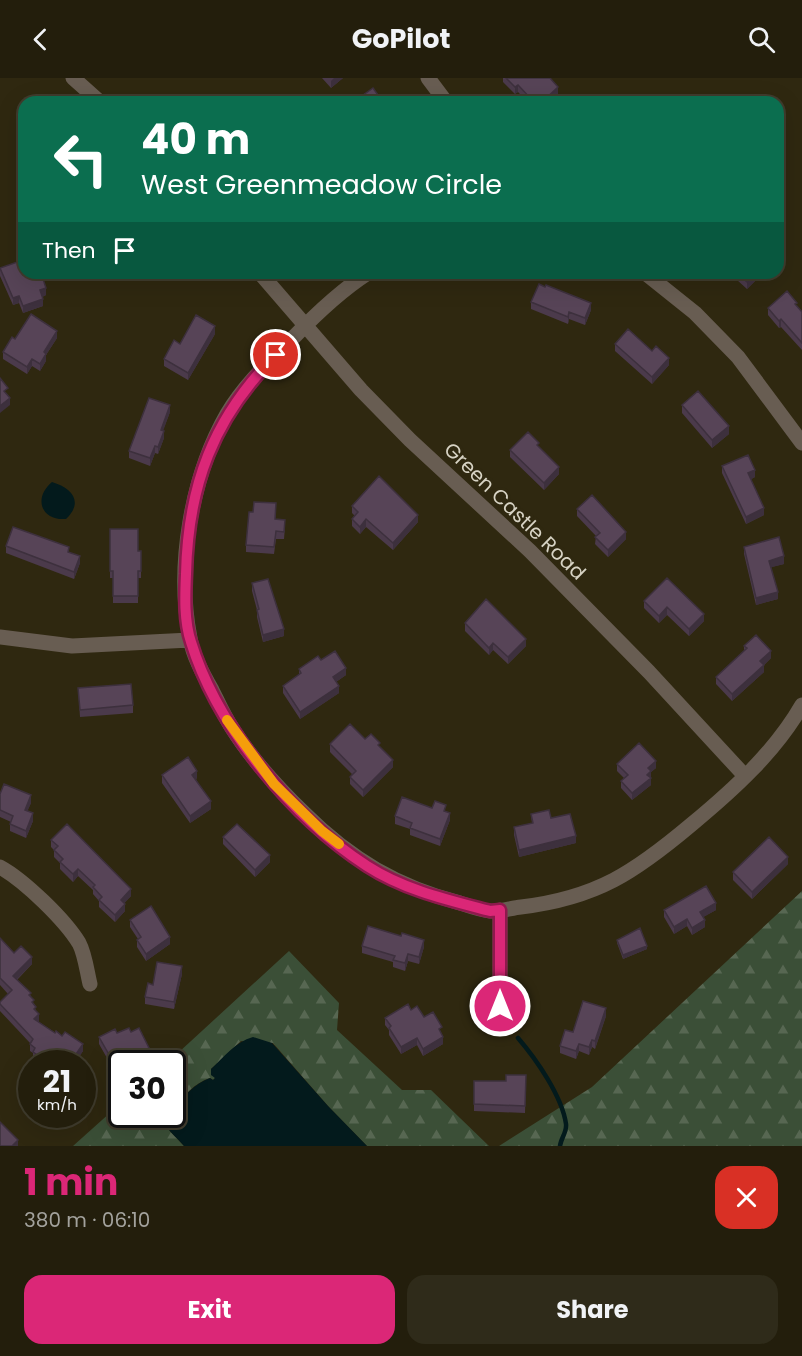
<!DOCTYPE html>
<meta charset="utf-8">
<style>
body{margin:0;font-family:Poppins,sans-serif;background:#2f2b1a;color:#f1f3f6;height:100vh;display:flex;flex-direction:column;font-size:22px;white-space:nowrap}
*{box-sizing:border-box;margin:0}
p{font-size:20px;color:#a3a29d}
.icon{flex:none;width:33px;height:33px;fill:none;stroke:currentColor;stroke-width:2;stroke-linecap:round;stroke-linejoin:round}
.map{position:relative;height:1068px;overflow:hidden}
.details{display:flex;flex-direction:column;background:#231e0c;flex:1}
.details>*{flex:none}
.guide{position:absolute;left:18px;top:18px;width:766px;height:183px;border-radius:18px;box-shadow:0 6px 24px #0002,0 0 0 2px #403c2d;background:#0b6e4f;color:#fff;overflow:hidden}
.speed{position:absolute;left:18px;top:972px;display:flex;gap:12px;font-size:30px;font-weight:700;text-align:center}
.speed>*{display:grid;place-content:center;width:78px;height:78px;border-radius:50%;background:#231e0c;box-shadow:0 6px 24px #0002,0 0 0 2px #403c2d;line-height:1}
.speed small{font-size:15px;font-weight:400}
.speed .limit{border:3px solid #111;border-radius:9px;background:#fff;color:#111}
.pin{position:absolute;display:grid;place-items:center;width:51px;height:51px;color:#fff;margin:-26px;border:3px solid #fff;border-radius:50%;box-shadow:0 2px 6px #0007}
.me{position:absolute;width:66px;margin:-33px;rotate:0deg;stroke-linejoin:round;filter:drop-shadow(0 0 4px #0008)}
.turn{display:flex;align-items:center;gap:21px;height:126px;padding:0 24px;font-size:27px}
.turn .icon{width:78px;height:78px;stroke-width:2.5}
.turn b{display:block;font-size:42px;line-height:51px}
.then{display:flex;align-items:center;height:57px;padding:0 24px;background:#0003;gap:12px;font-size:22px}
.round{display:grid;place-items:center;flex:none;width:63px;height:63px;border-radius:18px;background:#2f2b1a}
.head{display:flex;align-items:center;justify-content:space-between;height:102px;padding:0 24px}
h1{font-size:36px;font-weight:700;line-height:45px;color:#db2777}
.cta{display:flex;gap:12px;margin-top:auto;padding:12px 24px}
.cta a{flex:1;height:69px;border-radius:18px;background:#db2777;color:#fff;font-size:24px;font-weight:700;line-height:69px;text-align:center}
.cta a+a{background:#2f2b1a;color:#f1f3f6}
header{display:flex;justify-content:space-between;align-items:center;height:78px;padding:0 24px;background:#231e0c;font-size:27px;font-weight:700}
.map>svg:first-child{display:block}
</style>
<header><svg class="icon" aria-label="back" viewBox="0 0 24 24"><path d="M15 5l-7 7 7 7"/></svg>GoPilot<svg class="icon" aria-label="search" viewBox="0 0 24 24"><circle cx="10" cy="10" r="6"/><path d="M15 15l6 6"/></svg></header>
<div class="map">
<svg width="802" height="1068" viewBox="0 0 802 1068">
<defs>
<pattern id="forest-firs" width="22" height="20" patternUnits="userSpaceOnUse" patternTransform="scale(1.5)"><rect width="22" height="20" fill="#3b4f37"/><path d="M5 1l3.5 6h-7zM16 11l3.5 6h-7z" fill="#576752"/></pattern>
</defs>
<rect width="100%" height="100%" fill="#2f2810"/>
<path fill="url(#forest-firs)" d="M802 813V1068H499L592 1009Z
M289 873 339 925 337 952 402 1012H431L489 1068H367L328 1028 273 965 241 963 211 991 215 1000 213 1002 210 1000C194 1005 184 1018 173 1031L172 986H166Z
M121 1025 122 1036 167 1037 165 1040 168 1051 184 1068H73Z"/>
<path fill="#031a1c" d="M52 404C72 410 84 424 66 441 41 443 33 420 52 404Z
M253 959 272 965 328 1028 367 1068H184C176 1058 163 1051 166 1038L172 1036 173 1031C184 1018 194 1006 210 1000L213 1002 215 1000 211 997V991C224 979 235 964 253 959Z"/>
<g fill="none" stroke-linecap="round" stroke-linejoin="round">
<path stroke="#031a1c" stroke-width="4.5" d="M518 960C536 981 562 1018 566 1046 567 1054 561 1060 560 1068"/>
<path stroke="#685d52" stroke-width="15" d="M73 0 100 24
M428 0 446 24
M260 195 361 312 410 362 530 473 649 594 745 698
M368 195C340 213 316 236 293 260 270 283 244 307 227 336 191 399 176 488 190 560 193 578 203 596 212 612 218 624 224 638 232 650 252 682 278 710 305 736 350 781 398 809 460 825 469 828 480 832 490 833 500 834 511 830 521 829 597 820 635 794 692 746 733 712 775 674 802 627
M645 195 695 235 738 279 802 365
M0 559 72 568 190 562
M0 789C24 802 65 842 79 865 85 876 87 894 90 906
M500 832V928"/>
</g>
<path fill="#4b3a4b" d="M322 0H343L331 10Z
M503 0H550L558 16 549 24H528L518 14 515 16 503 4Z
M0 190 24 195 46 217 42 219 43 228 23 235 19 225 13 227 0 198Z
M734 195H762V196L747 211 737 202V198Z
M531 224 591 232 585 247 569 241 568 246 531 231Z
M797 228 802 234V272L781 249 779 250 768 237V230Z
M215 256 188 302 164 288V281L180 266Z
M57 260 46 277V283L40 293 32 288 27 296 3 281V274L15 261Z
M615 266 669 287 652 306 615 273Z
M682 327 729 356 712 370 682 335Z
M170 334 163 352 164 360 158 376 155 375 150 388 129 380V373Z
M510 372 559 396 544 412 510 379Z
M722 388 755 399 751 401 764 437 746 446 722 395Z
M352 428 418 444 393 472 366 449 360 456 352 448V441L355 438 352 435Z
M577 431 626 461 608 479 595 466 596 458 577 438Z
M276 433 275 441 285 449 284 461H276L274 476 246 474V467Z
M110 451 138 473H141V500H138V525H113V500H110Z
M6 468 69 474 80 485 74 501 6 475Z
M744 469 784 486 771 489 778 521 756 527 744 476Z
M667 500 704 543 689 558 667 537 659 545 644 530V523Z
M252 505 284 558 263 564 257 539V532L252 513Z
M465 545 526 568 508 586 493 572 489 577 465 553Z
M744 568 771 580 764 587V594L732 623 716 606V599L744 573Z
M321 582 346 597 336 604 339 615 300 641 283 615V608L299 597V591Z
M78 610 133 627V635L80 639Z
M365 661 380 669 393 689 363 719 350 706V699L352 696 330 674V666Z
M617 686 656 690 651 694V707L632 722 621 710V703L624 700 617 693Z
M162 697 197 700 196 701 211 731 190 745 162 705Z
M0 716 31 725 27 733 33 743 26 760 10 753V746L11 744 0 739Z
M432 730 446 734 450 742 440 768 410 757V751L395 746V738Z
M531 736 551 740 576 765 519 779 514 757V749L532 745Z
M223 759 270 784 255 799 223 766Z
M51 762 131 818 124 825 125 833 115 844 99 829V823L93 816V812L78 798 73 804 60 791V785L54 779V772L51 769Z
M788 786 752 821 733 802V794Z
M664 832H716L703 839 705 849 692 857 687 848 674 856 664 839Z
M130 842 170 866 146 883 137 869V862L138 861 130 849Z
M401 858 424 869 419 886 408 883 405 893 393 889V884L362 875V868Z
M0 860 14 875 32 886 17 902 31 918 36 933 39 944 83 973 74 986 68 982 66 986H39L33 981V975L30 973V965L0 933V924L8 916 0 907Z
M617 862 647 871 623 881 617 865Z
M182 896 174 931 145 926V919L153 907Z
M411 932 424 939 442 956 443 966 423 978 417 967 401 976 389 957V952L385 947V940Z
M606 938 595 971 592 969 589 977 579 973 576 981 560 975V968L573 954Z
M117 955 149 977 115 994 99 966V959Z
M526 997 525 1035 474 1033V1003H506Z"/>
<path fill="#3d303d" d="M334 0H343L331 10V3Z
M518 7V14L515 16V9Z
M558 9V16L549 24H542Z
M756 195H762V196L747 211V204Z
M46 210V217L40 220V212Z
M19 218V225L13 227V220Z
M43 221V228L23 235V228Z
M591 225V232L585 247V240Z
M569 234V241L568 246V239Z
M781 241V249L779 250V243Z
M215 248V256L188 302V295Z
M57 253V260L46 277V283L40 293V286L44 274Z
M669 280V287L652 306V299Z
M32 281V288L27 296V289Z
M10 320V327L0 335V328Z
M170 327V334L161 359V352Z
M729 348V356L712 370V362Z
M164 353V360L158 376V369Z
M155 368V375L150 388V380Z
M559 389V396L544 412V405Z
M755 392V399L748 403V395Z
M764 430V437L746 446V439Z
M418 437V444L393 472V465Z
M366 441V449L360 456V449Z
M626 454V461L608 479V472Z
M80 478V485L74 501V494Z
M784 478V486L769 490V483Z
M778 514V521L756 527V520Z
M667 529V537L659 545V538Z
M704 536V543L689 558V551Z
M284 551V558L263 564V557Z
M526 561V568L508 586V579Z
M493 565V572L489 577V570Z
M771 573V580L764 587V594L732 623V616L760 583Z
M346 590V597L333 606V599Z
M339 608V615L300 641V634Z
M393 682V689L363 719V712Z
M656 683V690L651 694V707L632 722V715L648 690Z
M197 693V700L192 704V697Z
M31 717V725L25 739V732Z
M211 723V731L190 745V738Z
M33 735V743L26 760V753Z
M450 735V742L440 768V761Z
M576 758V765L519 779V772Z
M270 777V784L255 799V792Z
M788 779V786L752 821V814Z
M78 791V798L73 804V796Z
M131 811V818L121 829V822Z
M716 825V832L700 841V834Z
M125 826V833L115 844V837Z
M687 841V848L674 856V849Z
M705 842V849L692 857V850Z
M170 859V866L146 883V876Z
M424 862V869L419 886V879Z
M647 868V871L623 881V877Z
M408 876V883L405 893V885Z
M32 879V886L13 905V898Z
M182 888V896L174 931V924Z
M606 930V938L595 971V963Z
M39 936V943L34 948V941Z
M443 959V966L423 978V971Z
M417 960V967L401 976V969Z
M592 962V969L589 977V969Z
M83 966V973L74 986V979Z
M579 966V973L576 981V973Z
M149 970V977L132 986H122V991L115 994V987Z
M68 975V982L66 986H61Z
M47 978V985L45 986V982Z
M18 1062V1068H12Z"/>
<path fill="#574457" stroke="#3d303d" stroke-width="1.5" d="M506 0H550L558 9 542 24H534L518 7 515 9Z
M373 10 383 24H359L361 23 359 20Z
M23 182 24 195H41L46 210 40 212 43 221 23 228 19 218 13 220 0 190Z
M737 195H756L747 204Z
M539 206 545 209 546 207 591 225 585 240 569 234 568 239 531 224Z
M787 213 797 225 795 226 802 234V265L781 241 779 243 768 230Z
M31 236 57 253 44 274 46 276 40 286 32 281 27 289 3 274 12 259 15 261Z
M196 237 215 248 188 295 164 281 174 262 180 266Z
M628 251 652 273 656 268 669 280 652 299 615 266Z
M0 300 8 310 4 313 10 320 0 328Z
M698 313 729 348 712 362 682 327Z
M149 320 170 327 161 352 164 353 158 369 155 368 150 380 129 373Z
M528 354 539 365 537 367 559 389 544 405 510 372Z
M748 377 755 392 748 395 764 430 746 439 722 388Z
M379 398 418 437 393 465 366 441 360 449 352 441 358 434 352 428Z
M592 417 626 454 608 472 595 459 600 455 577 431Z
M254 424 276 425 275 441 285 442 284 454 276 453 274 469 246 467 249 434H253Z
M13 449 69 469 68 474 80 478 74 494 6 468Z
M110 451H138V473H141V493H138V518H113V493H110Z
M779 459 784 478 769 483 778 514 756 520 744 469Z
M667 500 704 536 689 551 667 529 659 538 644 523Z
M268 501 284 551 263 557 257 532 259 531 252 505Z
M486 521 526 561 508 579 493 565 489 570 465 545Z
M756 557 771 573 760 583 764 587 732 616 716 599 747 570 744 568Z
M335 573 346 590 333 599 339 608 300 634 283 608 301 595 299 591 318 578 321 582Z
M131 606 133 627 80 632 78 610Z
M350 646 365 661 371 656 380 665 378 667 393 682 363 712 350 699 356 693 330 666Z
M639 665 656 683 648 690 651 693 647 697 651 700 632 715 621 703 628 697 617 686Z
M188 679 197 693 192 697 211 723 190 738 162 697Z
M4 706 31 717 25 732 33 735 26 753 10 746 13 738 0 732V716Z
M402 719 432 730 435 723 446 727 444 733 450 735 440 761 410 750 412 745 395 738Z
M549 732 551 740 570 736 576 758 519 772 514 749 533 745 531 736Z
M67 746 131 811 121 822 125 826 115 837 99 822 102 819 93 809 95 807 78 791 73 796 60 784 63 781 54 772 58 768 51 762Z
M237 746 270 777 255 792 223 759Z
M769 759 788 779 752 814 733 794Z
M706 808 716 825 700 834 705 842 692 850 687 841 674 849 664 832Z
M151 828 170 859 146 876 137 862 141 859 130 842Z
M368 848 401 858 402 855 424 862 419 879 408 876 405 885 393 882 395 878 362 868Z
M640 850 647 868 623 877 617 862Z
M0 860 14 875 21 868 32 879 13 898 31 915 29 917 34 922 32 924 36 929 34 931 39 936 34 941 55 955 56 953 62 958 65 954 83 966 74 979 68 975 61 986H57L47 978 45 982 33 974 35 970 30 966 33 961 0 926V924L12 912 0 900Z
M157 884 182 888 174 924 145 919 148 905 153 907Z
M583 923 606 930 595 963 592 962 589 969 579 966 576 973 560 968 565 952 573 954Z
M408 926 411 932 417 928 424 939 433 934 442 949 439 951 443 959 423 971 417 960 401 969 389 950 391 948 385 940Z
M129 950 131 954 139 950 149 970 115 987 99 959 115 951 117 955Z
M506 997H526L525 1028 474 1026V1003H506Z
M0 1044 18 1062 12 1068H0Z"/>
<g fill="none" stroke-linecap="round" stroke-linejoin="round">
<g stroke="#8e194d" stroke-width="15">
<path id="route" d="M276 277C213 340 188 408 186 496 185 518 184 543 191 564 217 649 293 740 367 788 404 812 448 822 490 833L500 832V928"/>
</g>
<use href="#route" stroke="#db2777" stroke-width="10"/>
<path stroke="#f59e0b" stroke-width="10" d="M227 642 274 706 322 753 339 766"/>
</g>
<g text-anchor="middle" stroke-width="6" stroke-linejoin="round" paint-order="stroke">
<g font-size="20" fill="#d7d3c4" stroke="#2f2810">
<text transform="translate(515 433) rotate(44)" y="7">Green Castle Road</text>
</g>
</g>
</svg>
<div class="speed"><div>21<small>km/h</small></div><div class="limit">30</div></div>
<div class="pin" style="left:276px;top:277px;background:#d93025"><svg class="icon" aria-label="arrive" viewBox="0 0 24 24"><path d="M6 21V4h12l-3 4 3 4H6"/></svg></div>
<svg class="me" style="left:500px;top:928px" viewBox="-20 -20 40 40"><circle r="17" fill="#db2777" stroke="#fff" stroke-width="3"/><path d="M0-11L8 9 0 5-8 9z" fill="#fff"/></svg>
<div class="guide">
<div class="turn"><svg class="icon" aria-label="left" viewBox="0 0 24 24"><path d="M17 20v-9H6M10 6l-5 5 5 5"/></svg><div><b>40 m</b>West Greenmeadow Circle</div></div>
<div class="then">Then<svg class="icon" aria-label="arrive" viewBox="0 0 24 24"><path d="M6 21V4h12l-3 4 3 4H6"/></svg></div>
</div>
</div>
<section class="details">
<div class="head"><div><h1>1 min</h1><p>380 m · 06:10</p></div><a class="round" style="background:#d93025;color:#fff"><svg class="icon" aria-label="close" viewBox="0 0 24 24"><path d="M6 6l12 12M18 6L6 18"/></svg></a></div>
<div class="cta"><a>Exit</a><a>Share</a></div>
</section>
